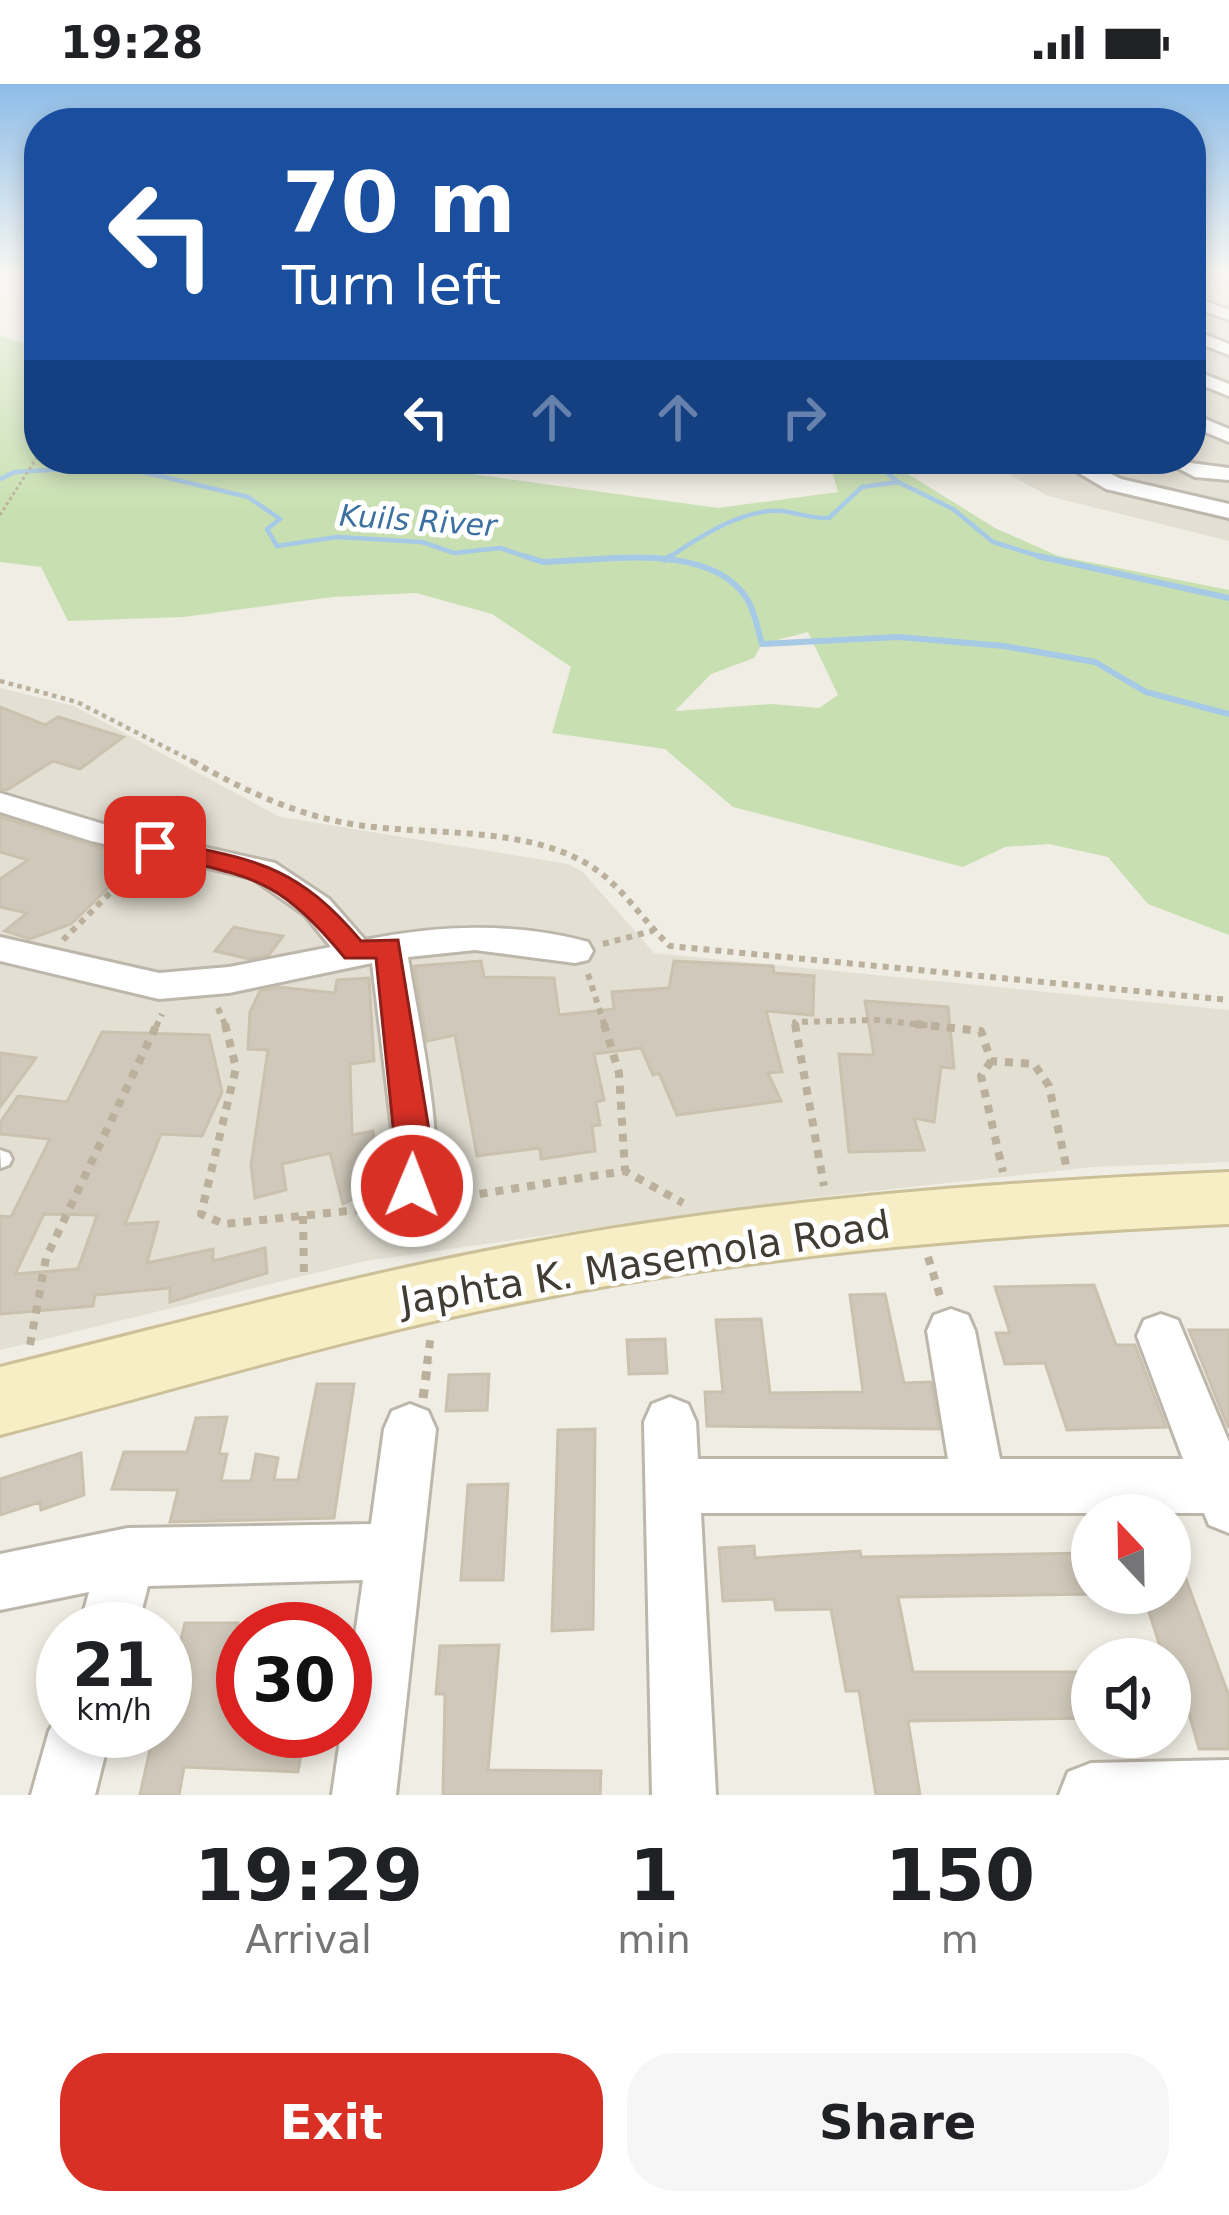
<!DOCTYPE html>
<style>
body{margin:0;font-family:"DejaVu Sans",sans-serif;background:#f6f6f6;color:#202124;height:100vh;display:flex;flex-direction:column;font-size:45px;white-space:nowrap}
*{box-sizing:border-box;margin:0}
p{font-size:39px;color:#757577}
.icon{flex:none;width:66px;height:66px;fill:none;stroke:currentColor;stroke-width:2;stroke-linecap:round;stroke-linejoin:round}
.map{position:relative;height:1711px;overflow:hidden}
.details{display:flex;flex-direction:column;background:#fff;flex:1}
.details>*{flex:none}
.hud{position:absolute;left:24px;top:24px;width:1182px;height:366px;border-radius:48px;box-shadow:0 6px 18px #0003;background:#1a4fa0;color:#fff;overflow:hidden}
.needle{width:78px;rotate:338deg}
.buttons{position:absolute;left:1071px;top:1410px;display:grid;gap:24px}
.buttons a{display:grid;place-items:center;width:120px;height:120px;border-radius:50%;background:#fff;box-shadow:0 6px 18px #0003;font-size:60px}
.speed{position:absolute;left:36px;top:1518px;display:flex;gap:24px;font-size:60px;font-weight:700;text-align:center}
.speed>*{display:grid;place-content:center;width:156px;height:156px;border-radius:50%;background:#fff;box-shadow:0 6px 18px #0003;line-height:1}
.speed small{font-size:30px;font-weight:400}
.speed .limit{border:18px solid #d22;background:#fff;color:#111}
.pin{position:absolute;display:grid;place-items:center;width:102px;height:102px;color:#fff;margin:-51px;border-radius:24px;box-shadow:0 6px 18px #0006}
.me{position:absolute;width:132px;margin:-66px;rotate:1deg;stroke-linejoin:round;filter:drop-shadow(0 0 9px #0008)}
.turn{display:flex;align-items:center;gap:42px;height:252px;padding:0 60px;font-size:54px}
.turn .icon{width:156px;height:156px;stroke-width:2.5}
.turn b{display:block;font-size:84px;line-height:102px}
.lanes{display:flex;align-items:center;height:114px;padding:0 60px;background:#0003;justify-content:center;gap:60px;direction:ltr}
.lanes .off{opacity:.35}
.eta{display:flex;justify-content:space-evenly;align-items:center;height:204px;text-align:center}
.eta b{font-size:72px;font-weight:800;line-height:84px}
.button{display:flex;gap:24px;margin-top:auto;padding:24px 60px}
.button a{flex:1;height:138px;border-radius:48px;background:#d93025;color:#fff;font-size:48px;font-weight:800;line-height:138px;text-align:center}
.button a+a{background:#f6f6f6;color:#202124}
.status{display:flex;justify-content:space-between;align-items:center;height:84px;padding:0 60px;background:#fff;direction:ltr}
.status svg{height:33px;fill:currentColor}
.map>svg:first-child{display:block}
</style>
<div class="status"><b>19:28</b><svg viewBox="0 0 49 12"><path d="M0 12V9h3v3zM5 12V6h3v6zM10 12V3h3v9zM15 12V0h3v12zM26 1h20v11H26zM47 4h2v5h-2z"/></svg></div>
<div class="map">
<svg width="1229" height="1711" viewBox="0 0 1229 1711">
<rect width="100%" height="100%" fill="#f0ede4"/>
<path fill="#e3dfd3" d="M1191 188H1229V457L1048 412 981 375H1191Z
M0 604 74 622 280 733 568 780 582 787 654 869 1229 926V1078L1093 1083 810 1114 365 1177 0 1266Z"/>
<path fill="#c8e0b1" fill-rule="evenodd" d="M0 251 39 265V375H271L304 383 458 388 718 424 838 408 830 380 821 375H884L995 444 1058 472 1229 506V851L1148 820 1108 773 1049 760 1005 763 963 783 733 723 665 665 552 649 571 583 492 530 416 509 333 513 184 533 68 537 41 483 0 478ZM808 548 838 611 819 624 771 620 675 627 711 590 754 574 762 560Z"/>
<g fill="none" stroke-linecap="round" stroke-linejoin="round">
<path stroke="#a6c9e6" stroke-width="4.5" d="M871 375 898 398 953 425 993 458 1048 475
M0 395 15 388 118 382 248 413 280 435 267 445 277 462 337 453 422 458 454 469 500 464 533 475
M667 475C697 454 743 424 782 427 799 429 811 435 829 434L862 403 898 398"/>
<path stroke="#a6c9e6" stroke-width="6" d="M524 472 543 478C601 477 710 456 747 515 755 527 758 547 762 560L898 553 1004 562 1095 578 1146 608 1229 630
M1038 472 1229 514
M665 476 671 472"/>
</g>
<path fill="#d0c9bb" stroke="#cac1af" stroke-width="3" fill-rule="evenodd" d="M0 623 45 641 58 633 123 653 80 685 53 677 7 706 0 705Z
M0 733 90 761 140 773 71 840 30 855 5 847 27 829 0 823V795L28 776 0 768Z
M234 843 252 847 283 852 269 871 249 875 215 867Z
M481 877 484 893 554 894 559 931 614 925 612 908 669 904 674 877 773 882 774 889 814 892 813 931 766 927 782 988 768 989 781 1017 677 1031 659 989 653 991 641 964 594 970 604 1016 596 1018 600 1041 592 1042 595 1067 541 1075 540 1064 477 1072 455 951 427 957 414 882Z
M369 894 374 977 350 980 352 1051 373 1047 375 1069 360 1072 370 1105 343 1120 330 1069 282 1080 286 1106 255 1114 251 1081 268 966 248 965 250 928 260 907 278 903 335 909 337 896Z
M865 917 948 923 954 984 941 983 934 1038 914 1034 924 1066 849 1068 839 970 874 971Z
M102 948 209 951 222 1008 202 1052 161 1050 125 1140 158 1138 147 1179 213 1165V1177L265 1164 267 1189 170 1218V1204L95 1211 93 1222 0 1230V1132L11 1133 50 1055 0 1050V1039L18 1012 67 1018ZM44 1130 97 1131 78 1185 15 1190Z
M0 969 36 974 0 1023Z
M1094 1201 1116 1261H1135L1166 1343 1067 1346 1045 1279 1005 1280 996 1249H1010L995 1203Z
M885 1210 904 1299 931 1298 939 1345 707 1342 705 1308H723L716 1236 761 1235 770 1309 863 1308 850 1211Z
M1189 1246H1229V1343H1228Z
M665 1255 667 1289 629 1290 627 1256Z
M489 1290 487 1326 446 1327 449 1291Z
M317 1300H354L334 1434 170 1438 178 1406 112 1405 124 1368H187L196 1334 227 1333 219 1370H227L221 1397H251L256 1370 278 1374 274 1396H298Z
M595 1345 593 1545 552 1547 558 1346Z
M81 1369 84 1411 41 1426 40 1418 0 1431V1395Z
M508 1400 503 1496H461L468 1401Z
M1170 1452 1229 1612V1665H1199L1181 1601H1172L1170 1575H1164L1143 1509H1170Z
M754 1462 755 1474 860 1467 861 1473 1092 1469V1510L898 1513 913 1588H1092V1634L908 1637 920 1711H876L859 1607H846L831 1525 776 1526 774 1515 723 1517 719 1464Z
M185 1539H238L236 1548 243 1549V1647H305L298 1688 184 1683 179 1711H140L154 1647H165V1622Z
M499 1561 488 1686 601 1687 600 1711H443L445 1610H436L440 1562Z"/>
<g fill="none" stroke-linecap="round" stroke-linejoin="round">
<g stroke="#bdb7ab" stroke-width="6">
<path id="service" d="M0 1066 9 1069 12 1075 9 1081 1 1084Z"/>
</g>
<g stroke="#bdb7ab" stroke-width="6">
<path id="minor" d="M1191 188H1226L1191 196Z
M1191 212 1229 226V236L1191 222Z
M1191 245 1229 260V271L1191 256Z
M1191 285 1229 300V312L1191 297Z
M1191 329 1229 345V358L1191 342Z
M1055 375H1081L1121 395 1229 420V434L1106 405Z
M1160 375 1229 384V396L1195 393Z
M0 709 110 742 275 779 329 815 365 856C439 841 514 838 588 858L593 867 588 876 575 879 475 866 408 873C417 932 452 1083 427 1133L411 1138 395 1133 389 1120 392 1046 372 879 229 909 159 915 0 877V853L159 889 229 883 331 863 305 831 252 794 91 757 0 728Z
M951 1225 968 1231 975 1247 1000 1375H1183L1137 1252 1144 1236 1161 1230 1178 1236 1229 1358V1449L1209 1441 1204 1429H701L716 1711H652L644 1338 652 1320 670 1313 688 1320 696 1338 698 1375H948L927 1247 934 1231Z
M410 1320 428 1327 436 1345 396 1711H332L363 1496 148 1502 137 1545H79L89 1508 0 1526V1470L128 1444 371 1440 384 1345 392 1327Z
M63 1623V1647H111L95 1711H31L49 1647Z
M1229 1676V1711H1059L1068 1688 1091 1679Z"/>
</g>
<g stroke="#cbc098" stroke-width="6">
<path id="secondary" d="M1229 1088V1140C992 1151 755 1170 522 1218 346 1253 174 1306 0 1351V1283C174 1241 347 1192 523 1160 756 1116 992 1098 1229 1088Z"/>
</g>
<path stroke="#bab09b" stroke-width="3" stroke-dasharray="3 3" stroke-linecap="butt" d="M0 431 39 370"/>
<path stroke="#bab09b" stroke-width="4.5" stroke-dasharray="4.5 4.5" stroke-linecap="butt" d="M0 597 77 618 198 680"/>
<path stroke="#bab09b" stroke-width="6" stroke-dasharray="6 6" stroke-linecap="butt" d="M192 677C247 708 302 734 365 742 436 751 520 743 584 778 619 797 641 835 670 862L1229 916
M63 856 139 780
M603 860 652 847
M588 890 605 943
M218 924 226 943
M156 943 162 930
M796 943 795 938 877 936 943 943"/>
<path stroke="#bab09b" stroke-width="8" stroke-dasharray="8 8" stroke-linecap="butt" d="M225 940 236 984 201 1130 224 1140 376 1124
M604 940 619 989 625 1087
M795 940 824 1102
M915 940 981 947 991 977 1034 980 1049 1002 1067 1086
M991 977 981 992 1003 1088
M448 1115 625 1087 683 1119
M303 1132 304 1194
M928 1173 941 1215
M30 1261 46 1174 157 940
M427 1280 431 1250"/>
<path stroke="#bab09b" stroke-width="9" stroke-dasharray="9 9" stroke-linecap="butt" d="M423 1314 428 1277"/>
<use href="#service" fill="#fff" fill-rule="evenodd"/>
<use href="#minor" fill="#fff" fill-rule="evenodd"/>
<use href="#secondary" fill="#f8eec6" fill-rule="evenodd"/>
</g>
<linearGradient id="sky" x2="0" y2="1"><stop stop-color="#8dbce7"/><stop offset="0.44" stop-color="#f8f7f3"/><stop offset="1" stop-color="#f8f7f3" stop-opacity="0"/></linearGradient>
<rect width="1229" height="428" fill="url(#sky)"/>
<path fill="#d93025" stroke="#8d1f18" stroke-width="3" d="M155 755C252 776 293 777 361 857L398 856 429 1046 423 1112H400L376 874H345C273 787 249 794 146 768L143 763Z"/>
<g text-anchor="middle" stroke-width="10" stroke-linejoin="round" paint-order="stroke">
<g font-size="30" font-style="italic" fill="#3b70a0" stroke="#fff">
<text transform="translate(418 437) rotate(4)" y="10">Kuils River</text>
</g>
<g font-size="39" fill="#413d35" stroke="#fff">
<text transform="translate(645 1178) rotate(-9)" y="14">Japhta K. Masemola Road</text>
</g>
</g>
</svg>
<div class="buttons">
<a><svg class="needle" viewBox="-14 -14 28 28"><path d="M0-13l5 13h-10z" fill="#e53935"/><path d="M0 13l5-13h-10z" fill="#757577"/></svg></a>
<a><svg class="icon" aria-label="sound" viewBox="0 0 24 24"><path d="M4 9h4l5-4v14l-5-4H4zM17 9q2 3 0 6"/></svg></a>
</div>
<div class="speed"><div>21<small>km/h</small></div><div class="limit">30</div></div>
<div class="pin" style="left:155px;top:763px;background:#d93025"><svg class="icon" aria-label="arrive" viewBox="0 0 24 24"><path d="M6 21V4h12l-3 4 3 4H6"/></svg></div>
<svg class="me" style="left:412px;top:1102px" viewBox="-20 -20 40 40"><circle r="17" fill="#d93025" stroke="#fff" stroke-width="3"/><path d="M0-11L8 9 0 5-8 9z" fill="#fff"/></svg>
<div class="hud">
<div class="turn"><svg class="icon" aria-label="left" viewBox="0 0 24 24"><path d="M17 20v-9H6M10 6l-5 5 5 5"/></svg><div><b>70 m</b>Turn left</div></div>
<div class="lanes"><svg class="icon" aria-label="left" viewBox="0 0 24 24"><path d="M17 20v-9H6M10 6l-5 5 5 5"/></svg><svg class="icon off" aria-label="ahead" viewBox="0 0 24 24"><path d="M12 20V5M6 11l6-6 6 6"/></svg><svg class="icon off" aria-label="ahead" viewBox="0 0 24 24"><path d="M12 20V5M6 11l6-6 6 6"/></svg><svg class="icon off" aria-label="right" viewBox="0 0 24 24"><path d="M7 20v-9h11M14 6l5 5-5 5"/></svg></div>
</div>
</div>
<section class="details">
<div class="eta">
<div><b>19:29</b><p>Arrival</p></div>
<div><b>1</b><p>min</p></div>
<div><b>150</b><p>m</p></div>
</div>
<div class="button"><a>Exit</a><a>Share</a></div>
</section>
